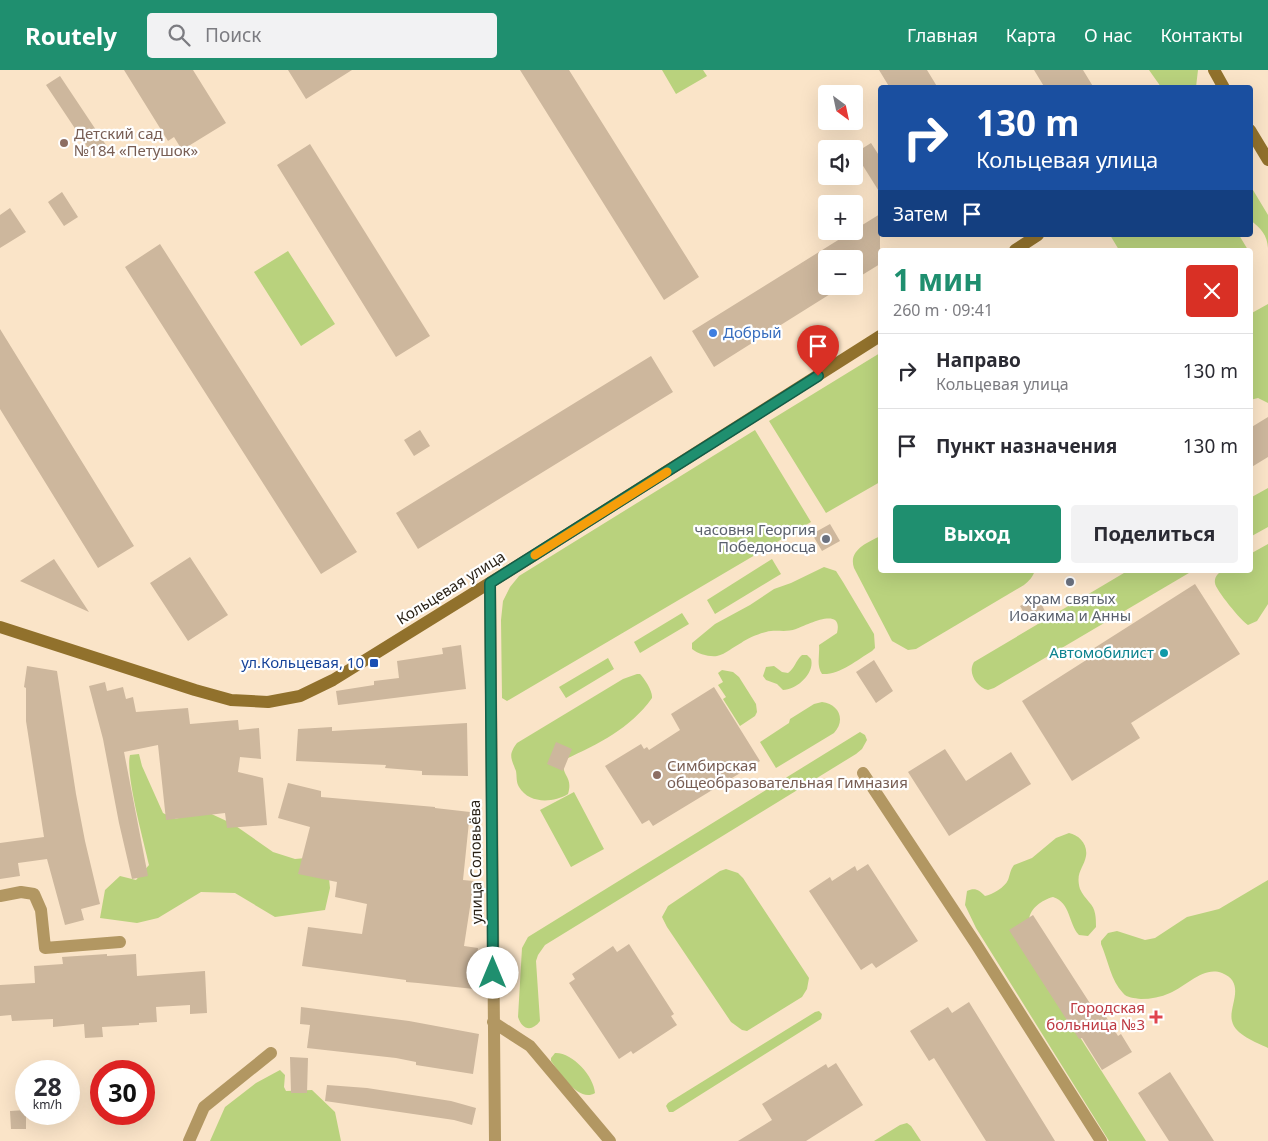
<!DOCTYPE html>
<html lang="ru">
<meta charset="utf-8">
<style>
body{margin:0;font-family:"Noto Sans",sans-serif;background:#f2f2f3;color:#2b2b33;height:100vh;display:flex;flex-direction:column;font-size:19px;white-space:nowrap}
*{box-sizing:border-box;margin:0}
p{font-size:16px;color:#7c7c81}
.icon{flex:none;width:28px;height:28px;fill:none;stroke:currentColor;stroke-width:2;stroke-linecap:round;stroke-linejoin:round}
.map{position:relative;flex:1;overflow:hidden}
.sheet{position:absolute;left:878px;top:178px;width:375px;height:325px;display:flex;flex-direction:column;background:#fff;border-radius:5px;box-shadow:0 5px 20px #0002}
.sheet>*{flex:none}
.top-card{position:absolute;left:878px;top:15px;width:375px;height:152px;border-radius:5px;box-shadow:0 5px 20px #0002;background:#1a4fa0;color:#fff;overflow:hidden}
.needle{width:32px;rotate:147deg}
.fabs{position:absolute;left:818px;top:15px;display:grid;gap:10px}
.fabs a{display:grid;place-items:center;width:45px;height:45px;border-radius:5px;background:#fff;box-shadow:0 5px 20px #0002;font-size:25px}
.speed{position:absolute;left:15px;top:990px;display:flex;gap:10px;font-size:25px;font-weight:700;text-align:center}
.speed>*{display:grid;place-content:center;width:65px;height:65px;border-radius:50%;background:#fff;box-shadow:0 5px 20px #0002;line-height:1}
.speed small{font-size:12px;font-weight:400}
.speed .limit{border:8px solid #d22;background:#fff;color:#111}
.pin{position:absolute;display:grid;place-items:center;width:42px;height:42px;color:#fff;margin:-51px -21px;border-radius:50% 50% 50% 0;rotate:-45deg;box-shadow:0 0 5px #0007}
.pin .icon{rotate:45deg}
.me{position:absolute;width:55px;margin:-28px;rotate:0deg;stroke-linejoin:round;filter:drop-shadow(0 0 4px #0008)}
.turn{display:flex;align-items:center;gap:18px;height:105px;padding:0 15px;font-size:22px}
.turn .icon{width:65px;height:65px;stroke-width:2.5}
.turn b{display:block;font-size:35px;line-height:42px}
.then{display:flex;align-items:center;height:48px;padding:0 15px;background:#0003;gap:10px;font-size:19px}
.round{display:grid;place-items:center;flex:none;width:52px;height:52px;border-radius:5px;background:#f2f2f3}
.overview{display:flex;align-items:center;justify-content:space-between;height:85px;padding:0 15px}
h1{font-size:30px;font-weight:700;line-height:38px;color:#1f8f6f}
.primary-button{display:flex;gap:10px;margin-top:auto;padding:10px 15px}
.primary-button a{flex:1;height:58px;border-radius:5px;background:#1f8f6f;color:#fff;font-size:20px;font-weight:700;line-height:58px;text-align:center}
.primary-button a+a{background:#f2f2f3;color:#2b2b33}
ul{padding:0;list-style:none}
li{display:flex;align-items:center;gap:15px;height:75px;padding:0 15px;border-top:1px solid #e1e1e2}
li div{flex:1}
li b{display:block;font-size:19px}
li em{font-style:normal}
header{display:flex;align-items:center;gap:30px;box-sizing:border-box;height:70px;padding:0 25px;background:#1f8f6f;color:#fff}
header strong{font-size:24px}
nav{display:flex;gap:28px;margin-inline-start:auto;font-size:18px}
.search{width:350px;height:45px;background:#f2f2f3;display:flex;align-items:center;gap:12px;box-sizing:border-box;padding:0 18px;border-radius:5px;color:#7c7c81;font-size:19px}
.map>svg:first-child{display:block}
</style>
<header>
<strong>Routely</strong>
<div class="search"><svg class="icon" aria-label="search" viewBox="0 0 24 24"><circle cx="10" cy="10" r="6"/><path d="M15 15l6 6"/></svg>Поиск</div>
<nav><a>Главная</a><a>Карта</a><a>О нас</a><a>Контакты</a></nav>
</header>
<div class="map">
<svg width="1268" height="1071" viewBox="0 0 1268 1071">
<rect width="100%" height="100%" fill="#fae4c8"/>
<path fill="#b9d27d" d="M662 0H703L707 6 676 24Z
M1149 0H1198L1196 17H1161Z
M1250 115 1268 145V178C1267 165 1261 158 1250 150Z
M1110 165H1239L1248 180H1119Z
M288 181 335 254 301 276 254 202Z
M1268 234V333L1258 328 1250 330V244Z
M880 283V412L826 443 769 351Z
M755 360 811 452 507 631 502 628 501 550 503 531 510 517 519 506Z
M1268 418V457L1250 467V428Z
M880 466V500H1035C1033 507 1029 511 1024 515L916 579 908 580 892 571 854 498C848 480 867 473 880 466Z
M1268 474V534L1257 551 1248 555C1242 552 1215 519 1215 513 1214 507 1218 503 1223 500H1250V484Z
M772 489 781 504 715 544 707 530Z
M824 497 836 501 843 512 874 564 875 578 872 581C857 590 840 605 822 604 816 595 820 585 819 575L837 563C844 535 805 556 796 559 785 563 776 559 766 562 758 564 748 568 741 573 733 577 726 584 717 586 709 587 698 584 692 579V573L715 554 750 535 774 519 791 513Z
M1129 500H1194L994 618 988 620C977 617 967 603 974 592Z
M682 543 689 554 640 583 634 572Z
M802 585H807L811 589C815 603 797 620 783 620L777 614 766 610 763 606 766 597 774 596 782 602 788 603C795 598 796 590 802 585Z
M608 588 614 599 566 628 559 617Z
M722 600 733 602 739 607 756 634 757 642 755 646 740 656 723 629 726 627 718 615 723 612 718 603Z
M637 604H640C645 609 653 622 652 628 630 659 598 674 566 689 558 706 574 704 568 724 553 733 529 734 519 717 516 712 517 707 516 701 511 688 508 685 517 673L623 609Z
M822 632C839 634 846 650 834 663L776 698 760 672 789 653 790 649 814 634Z
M860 662 865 665 867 670 862 679 856 684 545 875 538 885 536 891 540 951C532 962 522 960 518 947L522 878 528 867Z
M139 684 142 696 163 743 175 749 205 741 233 754 273 782 295 789 317 787 328 799 330 818 325 840 275 847 235 823 201 822 158 848 137 853 100 848 105 820 120 806 136 810 149 795C144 772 125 704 130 685Z
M574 722 604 779 571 797 540 740Z
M1069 763C1079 765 1088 774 1086 786 1084 798 1075 802 1080 819 1082 824 1086 828 1089 832 1096 839 1096 848 1096 857L1088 866 1079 865C1068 853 1071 833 1053 827 1042 830 1030 838 1029 850L1071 953 1146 1071H1109L976 858 965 835 967 821C975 817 979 820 985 826 992 825 1005 817 1008 810 1010 805 1010 800 1014 795L1032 788 1056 768Z
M726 799 738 803 743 808 809 908 807 919 802 927 747 961 742 960 731 952 667 857 662 847 668 836 720 801Z
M1268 810V978C1256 972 1235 965 1232 951 1228 937 1247 913 1222 903 1203 896 1187 916 1170 923 1161 927 1151 929 1141 929 1134 928 1127 928 1123 923 1111 911 1108 890 1101 874V871L1108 863 1117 861 1145 870 1155 868 1187 847 1219 839Z
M819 941 822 944 821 949 673 1042H669L666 1036 668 1033 815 942Z
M555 983C572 982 594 1006 595 1023 579 1033 560 1003 551 991V988Z
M280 1000 285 1005 284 1017 286 1021 312 1020 335 1042 341 1071H210L225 1037 256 1013Z
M907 1053 911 1056 921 1071H874L900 1055Z"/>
<path fill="#cdb79d" d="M124 0H193L226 53 182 80 174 67 168 71Z
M288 0H352L306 29Z
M520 0H569L699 207 664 230Z
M879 0H927L938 18H890Z
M1034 0H1083L1094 18H1045Z
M60 6 106 75 92 84 46 15Z
M871 73 880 87V123L855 83Z
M310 74 430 266 396 287 277 95Z
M62 122 78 147 64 156 48 132Z
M10 138 26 162 0 178V145Z
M880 144V194L854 210V189H826V216H843L714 297 692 261Z
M160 174 357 482 321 504 125 197Z
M0 259 134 476 98 498 0 339Z
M651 286 673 322 418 479 396 443Z
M1268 347V387L1250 398V358Z
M420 360 430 376 414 386 404 370Z
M830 454 840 471 822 481 812 464Z
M190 487 228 545 188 571 150 513Z
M54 489 89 542 20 511Z
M1195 514 1240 584 1131 653 1140 668 1072 711 1022 631 1091 587 1088 582Z
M1037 526 1045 541 1029 551 1020 536Z
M461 575 466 619 338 635 336 621 374 615V611L399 608 397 591 443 584 442 578Z
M874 590 893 621 876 633 856 602Z
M27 596 57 601 76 724 85 771 100 834 81 839 84 850 65 855 47 789 18 793 20 806 0 809V773L44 767 26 651V618L24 617Z
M105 612 107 621 123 617 126 629 133 627 136 642 188 638 190 654 238 650 239 660 259 658 261 689 240 687 238 702 263 708 267 755 227 758 225 743 166 750 158 675 124 682 148 806 132 809 119 753 103 669 89 616Z
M714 617 760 691 653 756 649 750 642 754 605 696 641 674 644 679 647 677 649 680 680 660 671 644Z
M467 653 468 706 422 705V701L385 698 386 695 296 691 298 659 332 657V661Z
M556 672 572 679 563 701 547 694Z
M945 679 966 711 1011 682 1031 714 949 766 908 702Z
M288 713 321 721V727L435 737V738L470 742 463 810 474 811 464 876 478 878 474 919 418 913 406 912V910L302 896 308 857 362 864 367 834 335 827 337 812 298 804 310 757 278 748Z
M868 794 918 871 876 898 872 893 861 900 809 821 830 807 832 811 855 796 857 801Z
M1033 845 1093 938 1098 934 1118 966 1121 964 1132 982 1102 1000 1082 968 1079 969 1009 860Z
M629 874 674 944 671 946 677 955 633 984 631 981 619 989 569 913 575 909 572 904 613 876 617 882Z
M107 884V886L136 884 137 906 205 901 207 943 190 944V935L156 937 157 952 139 953V955L102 957 103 967 85 968 84 954 53 957V949L12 951 11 945 0 946V915L35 913 34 896 63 894 62 887Z
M969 932 1055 1071H986L934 988 929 991 910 961 948 937 952 943Z
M301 937 409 951 479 964 473 1004 416 995V992L396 988 307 978 310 955 300 954Z
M290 987 308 988 307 1023H291Z
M836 993 863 1035 806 1071H738L772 1050 762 1034 826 994 828 998Z
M1170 1002 1214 1071H1169L1138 1023Z
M327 1015 367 1018 451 1031 476 1038 472 1055 454 1050 325 1031Z
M26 1040V1059H11L10 1041Z"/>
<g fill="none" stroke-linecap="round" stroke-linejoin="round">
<path stroke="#b29762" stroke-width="12" d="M490 513 495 1071
M863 703 976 874 1101 1071
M0 826 21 822 34 824 41 840 45 878 120 872
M493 952 530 976 610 1071
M189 1071 204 1037 271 983"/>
<path stroke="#91712c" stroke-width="12" d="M1214 0 1224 18
M1250 60 1268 90
M1015 180 1038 165
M0 557 195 620 231 630 268 632 300 626 333 610 533 486 880 266"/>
</g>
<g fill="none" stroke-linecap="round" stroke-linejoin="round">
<g stroke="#145d48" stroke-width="12">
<path id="route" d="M493 903 490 513 818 306"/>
</g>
<use href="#route" stroke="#1f8f6f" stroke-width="9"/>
<path stroke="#f59e0b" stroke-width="9" d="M535 485 667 402"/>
</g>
<g fill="#8d6e63" stroke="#fff" stroke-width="2">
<circle cx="64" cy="73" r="5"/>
<circle cx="657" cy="705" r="5"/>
</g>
<circle fill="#3f7fe0" stroke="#fff" stroke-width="2" cx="713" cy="263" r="5"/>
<g fill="#6b7280" stroke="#fff" stroke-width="2">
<circle cx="826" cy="469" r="5"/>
<circle cx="1070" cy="512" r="5"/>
</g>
<circle fill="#0f9aa8" stroke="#fff" stroke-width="2" cx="1164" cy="583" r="5"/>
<rect fill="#1a4fb4" stroke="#fff" stroke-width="2" x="369" y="588" width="10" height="10" rx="2.5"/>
<path fill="#e0444e" stroke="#fff" stroke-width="2" d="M1153.5 939.5h5v5h5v5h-5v5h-5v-5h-5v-5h5z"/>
<g text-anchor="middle" stroke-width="4.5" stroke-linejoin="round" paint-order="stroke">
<g font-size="15" fill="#785e54" stroke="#fff" text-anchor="start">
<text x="74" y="69">Детский сад<tspan x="74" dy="17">№184 «Петушок»</tspan></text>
<text x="667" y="701">Симбирская<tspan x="667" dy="17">общеобразовательная Гимназия</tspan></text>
</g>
<g font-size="15" fill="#366cbe" stroke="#fff" text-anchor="start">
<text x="723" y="268">Добрый</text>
</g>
<g font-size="15" fill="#5b616d" stroke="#fff" text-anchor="end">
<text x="816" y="465">часовня Георгия<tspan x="816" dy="17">Победоносца</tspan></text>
<text x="1070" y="534" text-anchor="middle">храм святых<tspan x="1070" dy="17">Иоакима и Анны</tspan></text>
</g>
<g font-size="15" fill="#271f14" stroke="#fff">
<text transform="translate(451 518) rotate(-32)" y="5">Кольцевая улица</text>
<text transform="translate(476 792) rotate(-91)" y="5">улица Соловьёва</text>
</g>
<g font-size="15" fill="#0d838f" stroke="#fff" text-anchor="end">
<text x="1154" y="588">Автомобилист</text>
</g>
<g font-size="15" fill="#164399" stroke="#fff" text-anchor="end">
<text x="364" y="598">ул.Кольцевая, 10</text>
</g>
<g font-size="15" fill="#be3a42" stroke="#fff" text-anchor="end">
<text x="1145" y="943">Городская<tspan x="1145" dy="17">больница №3</tspan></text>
</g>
</g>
</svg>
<div class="fabs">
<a><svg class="needle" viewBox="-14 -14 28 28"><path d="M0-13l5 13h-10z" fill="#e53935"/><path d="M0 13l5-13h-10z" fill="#7c7c81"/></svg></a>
<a><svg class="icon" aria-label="sound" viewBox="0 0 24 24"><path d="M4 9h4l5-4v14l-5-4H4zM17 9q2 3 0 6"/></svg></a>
<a>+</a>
<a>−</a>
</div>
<div class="speed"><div>28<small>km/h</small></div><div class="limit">30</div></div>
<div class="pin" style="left:818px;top:306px;background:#d93025"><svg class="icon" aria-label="arrive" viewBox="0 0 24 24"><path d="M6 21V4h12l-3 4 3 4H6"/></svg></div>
<svg class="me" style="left:493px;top:903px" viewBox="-20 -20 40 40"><circle r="19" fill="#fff"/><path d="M0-13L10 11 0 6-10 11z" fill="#1f8f6f"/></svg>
<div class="top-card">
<div class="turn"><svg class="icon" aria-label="right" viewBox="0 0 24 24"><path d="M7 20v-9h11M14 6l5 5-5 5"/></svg><div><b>130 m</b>Кольцевая улица</div></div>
<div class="then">Затем<svg class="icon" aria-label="arrive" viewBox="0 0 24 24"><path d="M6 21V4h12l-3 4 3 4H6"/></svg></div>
</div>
<section class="sheet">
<div class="overview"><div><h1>1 мин</h1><p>260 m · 09:41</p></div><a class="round" style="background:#d93025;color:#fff"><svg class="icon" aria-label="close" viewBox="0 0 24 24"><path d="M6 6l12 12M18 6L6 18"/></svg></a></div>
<ul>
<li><svg class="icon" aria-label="right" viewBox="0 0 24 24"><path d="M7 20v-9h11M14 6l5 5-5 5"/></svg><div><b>Направо</b><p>Кольцевая улица</p></div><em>130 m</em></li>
<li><svg class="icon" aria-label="arrive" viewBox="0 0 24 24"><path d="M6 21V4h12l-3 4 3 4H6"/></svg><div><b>Пункт назначения</b></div><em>130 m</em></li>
</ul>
<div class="primary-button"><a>Выход</a><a>Поделиться</a></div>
</section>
</div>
